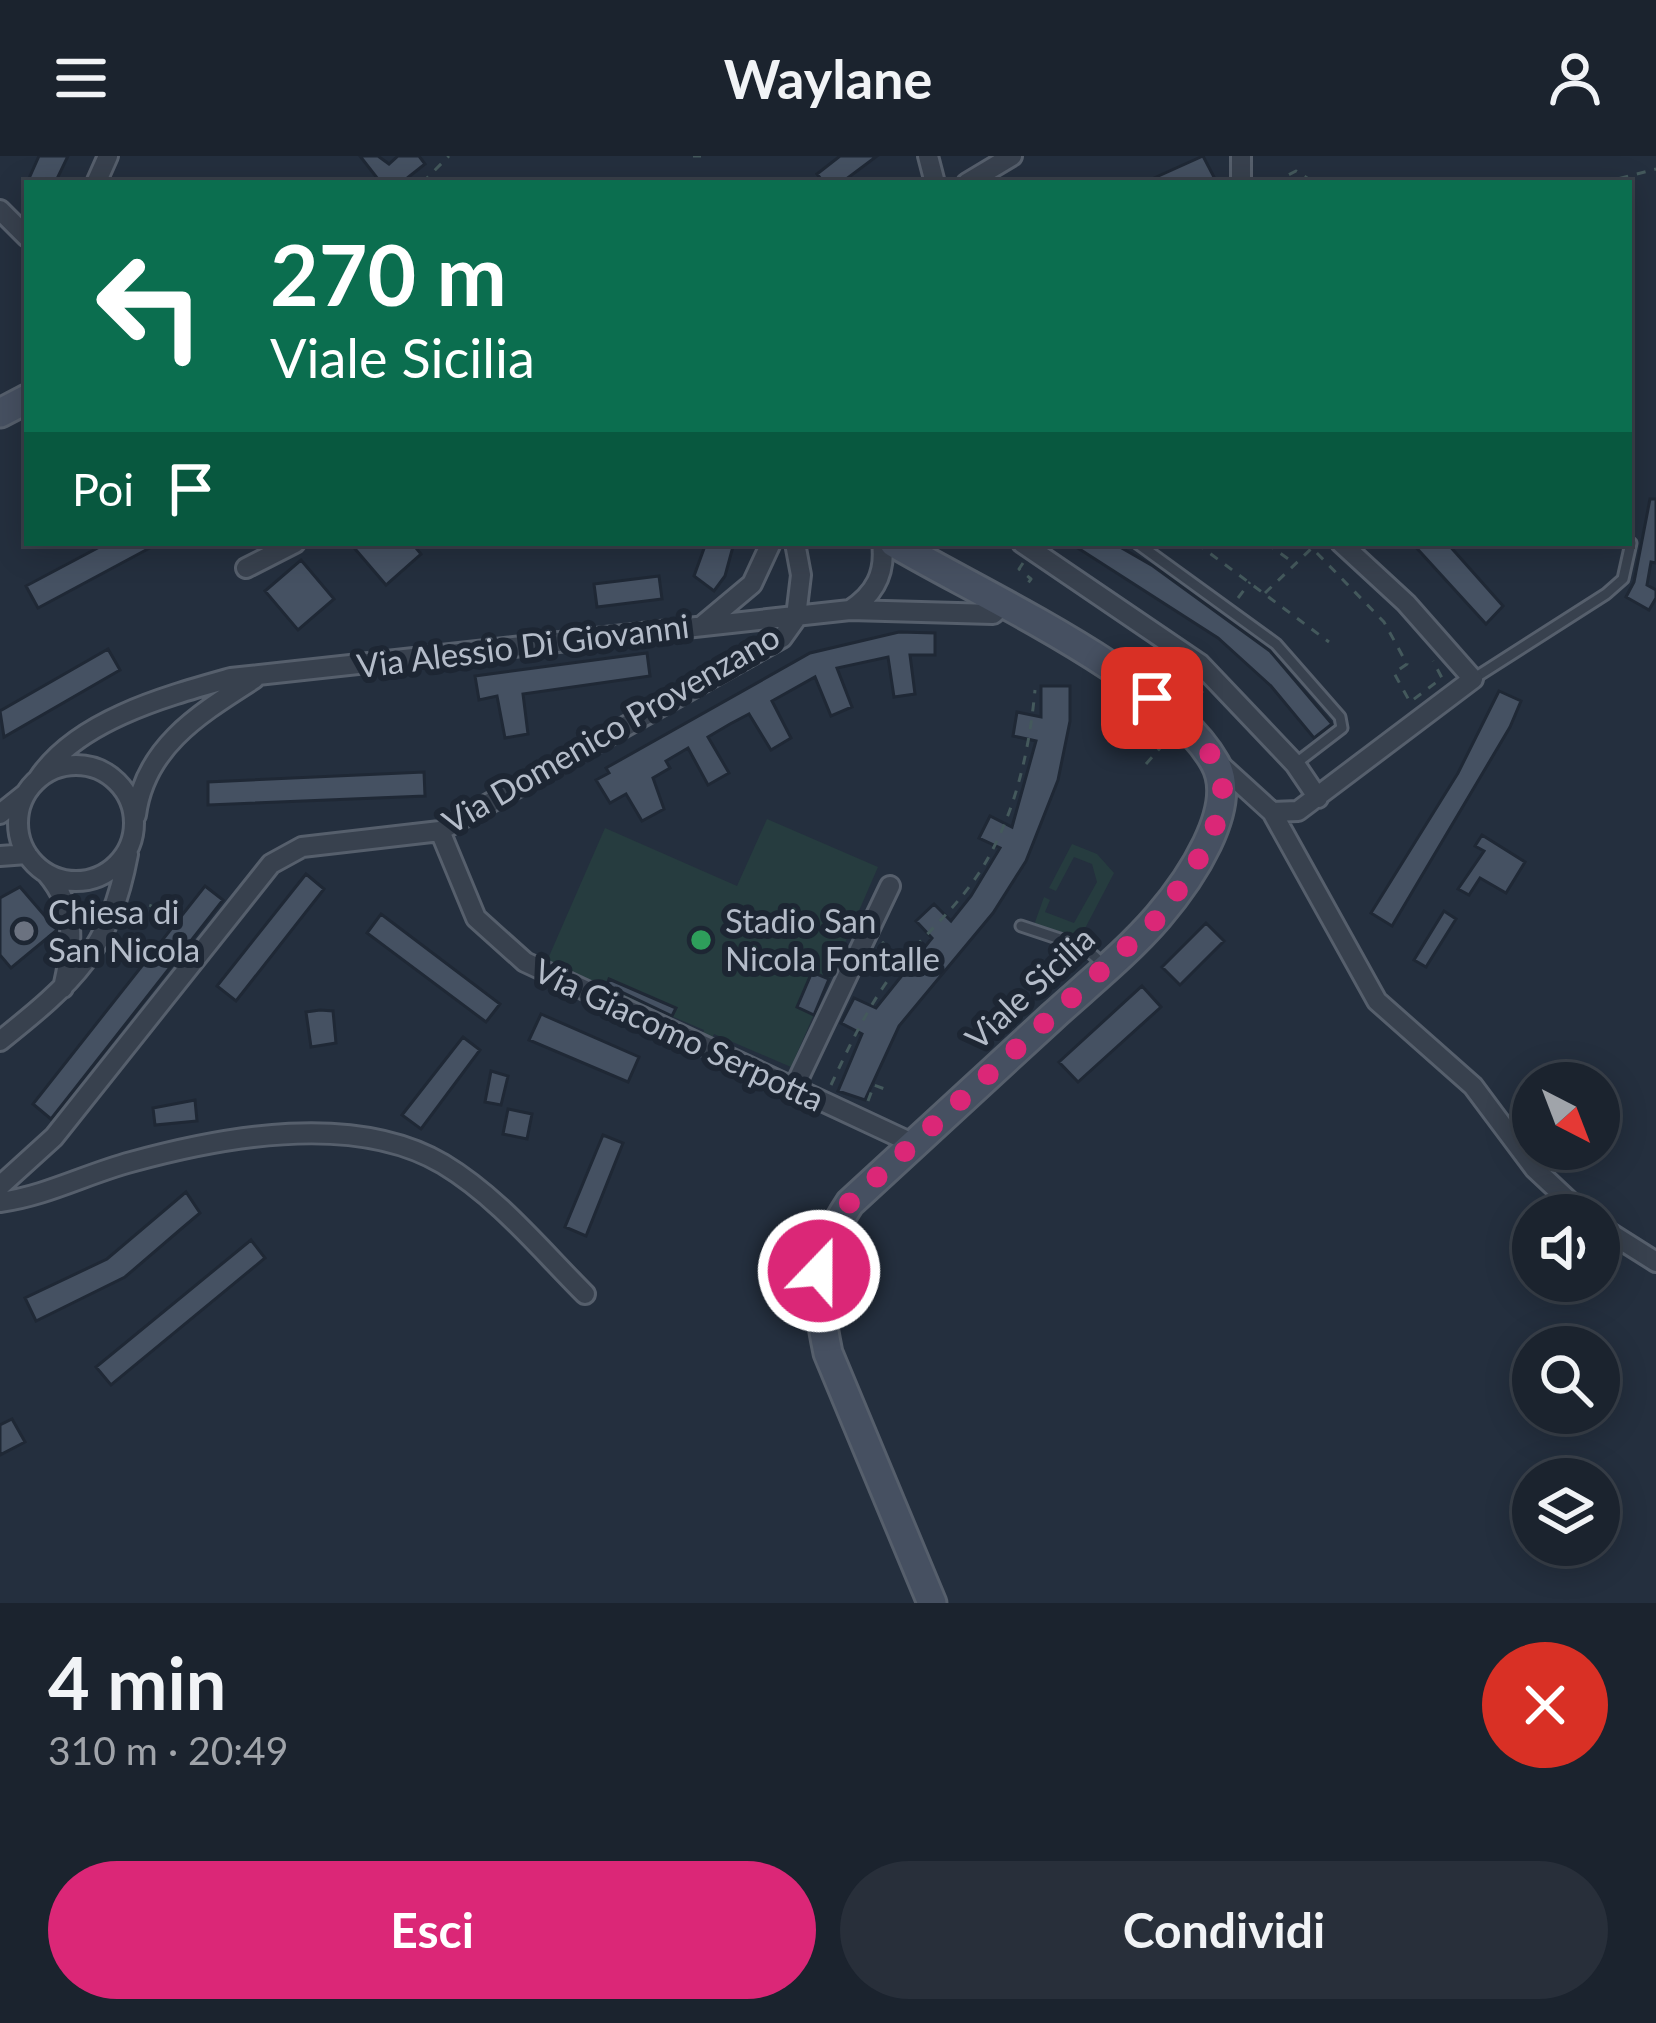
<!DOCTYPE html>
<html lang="it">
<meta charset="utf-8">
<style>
body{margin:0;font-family:Lato,sans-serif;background:#282f3a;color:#f1f3f6;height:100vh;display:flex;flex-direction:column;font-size:45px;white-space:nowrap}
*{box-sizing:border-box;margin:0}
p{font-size:39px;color:#a0a4aa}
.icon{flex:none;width:66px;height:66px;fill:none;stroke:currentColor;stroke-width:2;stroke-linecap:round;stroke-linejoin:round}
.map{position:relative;height:1447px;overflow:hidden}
.panel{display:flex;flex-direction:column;background:#1b232e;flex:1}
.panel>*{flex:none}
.hud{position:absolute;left:24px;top:24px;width:1608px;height:366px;border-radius:0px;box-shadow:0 6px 30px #0003,0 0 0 3px #39404a;background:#0b6e4f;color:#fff;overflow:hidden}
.needle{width:78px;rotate:138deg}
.tools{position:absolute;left:1512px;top:906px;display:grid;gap:24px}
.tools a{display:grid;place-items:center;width:108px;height:108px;border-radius:50%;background:#1b232e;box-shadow:0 6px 30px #0003,0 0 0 3px #39404a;font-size:60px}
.pin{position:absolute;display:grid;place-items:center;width:102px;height:102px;color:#fff;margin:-51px;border-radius:24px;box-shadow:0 6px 18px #0006}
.me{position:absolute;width:132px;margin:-66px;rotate:22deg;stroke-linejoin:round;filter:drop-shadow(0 0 9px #0008)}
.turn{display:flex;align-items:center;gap:42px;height:252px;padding:0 48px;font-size:54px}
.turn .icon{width:156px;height:156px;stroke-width:2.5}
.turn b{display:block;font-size:84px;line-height:102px}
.then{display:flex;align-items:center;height:114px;padding:0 48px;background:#0003;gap:24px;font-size:45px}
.round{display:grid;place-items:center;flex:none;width:126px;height:126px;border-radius:63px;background:#282f3a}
.head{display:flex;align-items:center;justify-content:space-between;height:204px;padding:0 48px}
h1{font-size:72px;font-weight:700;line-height:90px}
.action{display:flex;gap:24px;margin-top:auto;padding:24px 48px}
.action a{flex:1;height:138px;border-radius:72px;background:#db2777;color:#fff;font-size:48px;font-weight:700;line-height:138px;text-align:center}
.action a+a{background:#282f3a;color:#f1f3f6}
header{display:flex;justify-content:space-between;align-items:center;height:156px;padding:0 48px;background:#1b232e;font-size:54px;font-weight:700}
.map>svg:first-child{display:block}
</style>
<header><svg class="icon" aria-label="menu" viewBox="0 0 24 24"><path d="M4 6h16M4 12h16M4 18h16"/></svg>Waylane<svg class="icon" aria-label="person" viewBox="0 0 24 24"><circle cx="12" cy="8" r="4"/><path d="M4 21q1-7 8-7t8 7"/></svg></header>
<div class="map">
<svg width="1656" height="1447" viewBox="0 0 1656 1447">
<rect width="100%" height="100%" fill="#242f3e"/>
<path fill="#263c3f" d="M767 663 878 711 791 911 714 878 710 886 702 882 704 874 615 836 611 843 603 839 605 831 547 805 605 672 737 730Z
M1072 688 1097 698 1114 717 1080 782 1034 769 1044 741 1050 744 1045 756 1074 767 1097 726 1092 708 1074 701 1056 735 1049 732Z"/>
<path fill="#455162" stroke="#1f2835" stroke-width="3" d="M39 0H68L55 27H27Z
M360 0H378L389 8 398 0H419L425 8 401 27H381Z
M840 0H877L841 27H824L817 18Z
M1203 0 1215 23 1207 27H1143Z
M1650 343H1656V407L1651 406 1647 429 1656 434V442L1649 454 1626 441 1634 426Z
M107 387H159L38 452 26 430Z
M350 387H412L421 398 386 429Z
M706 387H734L725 420 714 435 694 420Z
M1070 387H1113L1153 410 1270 495 1332 568 1314 582 1271 530 1218 482Z
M1412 387H1447L1503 450 1486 468Z
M301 404 334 443 298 474 265 435Z
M659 420 662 443 597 451 594 428Z
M899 476 935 477V499H910L915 538 894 541 888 501 837 512 852 551 831 560 815 521 772 545 791 582 771 594 749 558 730 568 708 581 729 617 708 629 688 592 666 605 670 612 653 622 664 653 642 665 626 638 610 647 596 624 609 617 606 612 810 497Z
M108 493 120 514 4 581 0 555Z
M647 497 650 520 523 538 528 578 505 582 497 540 479 544 475 520Z
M1041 530H1070V565L1058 624 1026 705 993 757 899 870 865 944 838 935 862 878 841 867 854 842 876 852 932 782 916 765 934 748 951 765 971 740 1000 692 979 682 990 660 1012 671 1036 585 1013 580 1017 556 1041 561Z
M1499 535 1521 545 1510 571 1392 770 1371 757 1458 617Z
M424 616 425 640 208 649V626Z
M1482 679 1525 706 1506 737 1480 722 1469 739 1458 733 1484 695 1475 690Z
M306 718 324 733 236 845 217 830Z
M205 730 223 744 51 963 33 948Z
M20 731 57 774 11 812 0 799V742Z
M1444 755 1456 763 1426 811 1414 804Z
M381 758 500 848 486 866 367 777Z
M1206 767 1224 785 1180 829 1162 811Z
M812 816 829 823 814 859 797 851Z
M609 823 676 852 672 860 607 829Z
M1142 830 1161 851 1078 926 1059 906Z
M320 854 333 855 336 887 311 891 306 856Z
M541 858 639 901 628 926 529 884Z
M463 881 480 894 421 973 402 959Z
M491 915 508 920 501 949 485 946Z
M195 944 197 965 155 969 153 952Z
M508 953 532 958 527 983 503 978Z
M603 979 623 987 586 1080 565 1071Z
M186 1036 200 1057 181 1073 125 1121 36 1165 25 1142 107 1103Z
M251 1084 265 1102 111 1229 96 1211Z
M12 1263 25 1286 0 1299V1269Z"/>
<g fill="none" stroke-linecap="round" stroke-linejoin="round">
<g stroke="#565f6c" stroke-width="15">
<path id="lane" d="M1137 387 1276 488 1340 561 1342 572 1295 608
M1473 523 1606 438 1623 423 1631 387
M1021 770 1084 791 1102 807"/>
</g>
<g stroke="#565f6c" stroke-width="24">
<path id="street" d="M928 0 935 27
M96 27 108 0
M967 27 1012 0
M1241 27V0
M0 54 27 81
M795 387 801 419 797 452
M1022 387 1200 508 1295 608 1318 642
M246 412 295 387
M850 454C875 438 886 417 882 387
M703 469 752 428 771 387
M1216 605 1272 656 1298 655 1473 523 1406 447 1341 387
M18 667a58 58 0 1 1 116 0a58 58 0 1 1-116 0Z
M38 623C77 564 167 540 231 522L850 454 993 458 1004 448
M1272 656 1377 845 1473 930 1535 1013 1584 1059
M0 658 25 638
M136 659C145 590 201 557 254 523
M440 675 476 762 525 806 914 988
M0 700 27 698
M47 718C77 753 73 790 63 832
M0 885C74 826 110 794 128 698
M793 934 890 730
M0 1030 54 981 271 708 302 691 440 675 782 482 797 461
M0 1046C46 1040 86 1018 131 1006 225 980 355 956 443 1008 498 1041 540 1093 585 1138
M1599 1070 1656 1106"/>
</g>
<g stroke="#565f6c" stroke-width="33">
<path id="secondary" d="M0 257 27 243
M894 387C978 437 1169 523 1215 607 1240 652 1188 726 1158 761 1127 797 1087 829 1052 861 984 923 917 985 850 1047 814 1101 815 1134 828 1197L932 1447"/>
</g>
<path stroke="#44595c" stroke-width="3" stroke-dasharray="9 9" stroke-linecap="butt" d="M693 0H701
M422 27 449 0
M1273 27 1296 15 1315 27
M1602 27 1656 13
M1196 387 1329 486
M1266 387 1294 407
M1023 407 1019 413 1031 423 1025 431
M1265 437 1312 392 1384 466 1407 508 1394 517 1410 546 1442 522 1433 505
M1238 442 1250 426
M1189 523 1202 536 1194 545
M1146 608 1168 583
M127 762 143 767 149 749 166 756
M882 786 902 803
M831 929C852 884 874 838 906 801 931 773 958 749 979 717 1014 663 1029 598 1035 534
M868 945 874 929 890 935"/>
<use href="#lane" stroke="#38414e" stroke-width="9"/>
<use href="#street" stroke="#38414e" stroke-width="18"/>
<use href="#secondary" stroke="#465061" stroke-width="27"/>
</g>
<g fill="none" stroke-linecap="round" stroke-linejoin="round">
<path stroke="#db2777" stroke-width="21" stroke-dasharray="0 37.8" d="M819 1115 827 1082 850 1046 1158 762C1185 723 1246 650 1213 602 1197 579 1172 560 1152 542"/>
</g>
<circle fill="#6b7280" stroke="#1d2633" stroke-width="4.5" cx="24" cy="775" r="12"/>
<circle fill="#2e9e5b" stroke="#1d2633" stroke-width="4.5" cx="701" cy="784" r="12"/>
<g text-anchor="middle" stroke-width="12" stroke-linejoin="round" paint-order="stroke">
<g font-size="33" fill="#b4bcc9" stroke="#1d2633">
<text transform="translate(523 490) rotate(-7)" y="12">Via Alessio Di Giovanni</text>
<text transform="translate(611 573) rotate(-30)" y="12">Via Domenico Provenzano</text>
<text transform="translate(1030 832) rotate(-43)" y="12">Viale Sicilia</text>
<text transform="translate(679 879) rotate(25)" y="12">Via Giacomo Serpotta</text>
</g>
<g font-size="33" fill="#b4bcc9" stroke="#1d2633" text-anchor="start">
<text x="48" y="768">Chiesa di<tspan x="48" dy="38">San Nicola</tspan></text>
<text x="725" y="777">Stadio San<tspan x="725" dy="38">Nicola Fontalle</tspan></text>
</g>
</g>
</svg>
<div class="tools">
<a><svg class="needle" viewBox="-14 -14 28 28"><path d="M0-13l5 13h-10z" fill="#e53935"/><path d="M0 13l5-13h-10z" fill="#a0a4aa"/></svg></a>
<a><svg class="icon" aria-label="sound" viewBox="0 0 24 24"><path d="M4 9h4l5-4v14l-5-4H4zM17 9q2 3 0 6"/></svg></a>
<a><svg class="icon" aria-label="search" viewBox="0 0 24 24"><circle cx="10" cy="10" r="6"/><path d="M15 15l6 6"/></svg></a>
<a><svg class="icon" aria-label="layers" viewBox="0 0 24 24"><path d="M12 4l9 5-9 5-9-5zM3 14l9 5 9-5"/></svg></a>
</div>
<div class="pin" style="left:1152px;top:542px;background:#d93025"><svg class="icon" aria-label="arrive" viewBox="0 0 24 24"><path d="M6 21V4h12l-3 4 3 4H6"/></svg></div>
<svg class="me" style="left:819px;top:1115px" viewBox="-20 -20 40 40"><circle r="17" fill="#db2777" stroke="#fff" stroke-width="3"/><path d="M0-11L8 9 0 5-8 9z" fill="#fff"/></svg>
<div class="hud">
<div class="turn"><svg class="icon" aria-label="left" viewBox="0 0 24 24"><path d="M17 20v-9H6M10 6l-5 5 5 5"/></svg><div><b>270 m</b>Viale Sicilia</div></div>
<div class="then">Poi<svg class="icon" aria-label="arrive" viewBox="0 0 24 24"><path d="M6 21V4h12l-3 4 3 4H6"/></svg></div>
</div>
</div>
<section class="panel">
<div class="head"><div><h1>4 min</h1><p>310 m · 20:49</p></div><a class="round" style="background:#d93025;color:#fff"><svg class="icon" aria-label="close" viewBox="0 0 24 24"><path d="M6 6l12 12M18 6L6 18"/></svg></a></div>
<div class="action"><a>Esci</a><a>Condividi</a></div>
</section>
